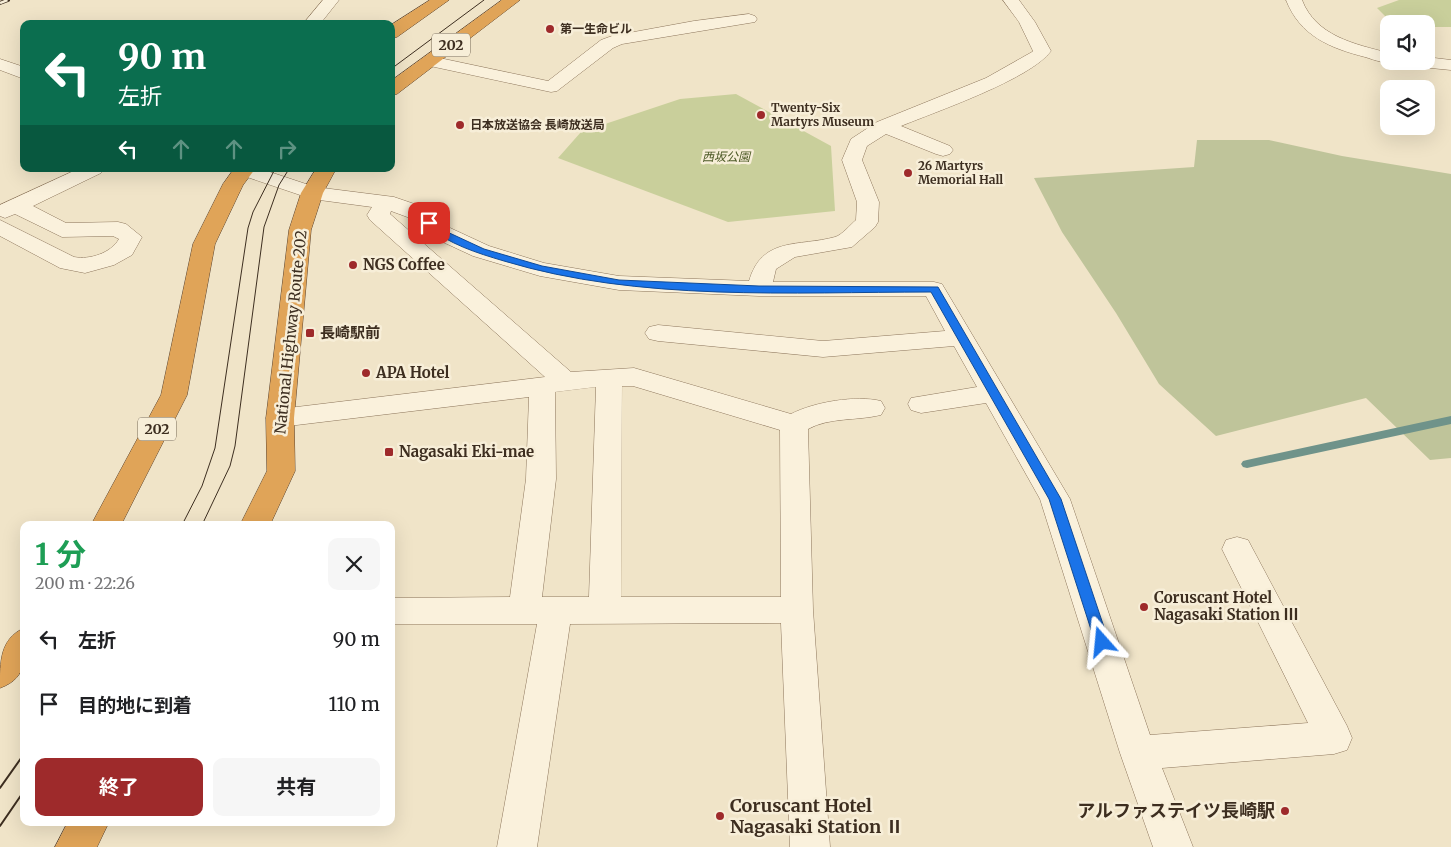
<!DOCTYPE html>
<html lang="ja">
<meta charset="utf-8">
<style>
body{margin:0;font-family:Merriweather,"Noto Sans JP",serif;background:#f6f6f6;color:#202124;height:100vh;display:flex;flex-direction:column;font-size:19px;white-space:nowrap}
*{box-sizing:border-box;margin:0}
p{font-size:16px;color:#757577}
.icon{flex:none;width:28px;height:28px;fill:none;stroke:currentColor;stroke-width:2;stroke-linecap:round;stroke-linejoin:round}
.map{position:relative;flex:1;overflow:hidden}
.drawer{position:absolute;left:20px;top:521px;width:375px;height:305px;display:flex;flex-direction:column;background:#fff;border-radius:10px;box-shadow:0 5px 20px #0002}
.drawer>*{flex:none}
.top-card{position:absolute;left:20px;top:20px;width:375px;height:152px;border-radius:10px;box-shadow:0 5px 20px #0002;background:#0b6e4f;color:#fff;overflow:hidden}
.controls{position:absolute;left:1380px;top:15px;display:grid;gap:10px}
.controls a{display:grid;place-items:center;width:55px;height:55px;border-radius:10px;background:#fff;box-shadow:0 5px 20px #0002;font-size:25px}
.pin{position:absolute;display:grid;place-items:center;width:42px;height:42px;color:#fff;margin:-21px;border-radius:10px;box-shadow:0 2px 8px #0006}
.me{position:absolute;width:55px;margin:-28px;rotate:342deg;stroke-linejoin:round;filter:drop-shadow(0 0 4px #0008)}
.turn{display:flex;align-items:center;gap:18px;height:105px;padding:0 15px;font-size:22px}
.turn .icon{width:65px;height:65px;stroke-width:2.5}
.turn b{display:block;font-size:35px;line-height:42px}
.lanes{display:flex;align-items:center;height:48px;padding:0 15px;background:#0003;justify-content:center;gap:25px;direction:ltr}
.lanes .off{opacity:.35}
.round{display:grid;place-items:center;flex:none;width:52px;height:52px;border-radius:10px;background:#f6f6f6}
.head{display:flex;align-items:center;justify-content:space-between;height:85px;padding:0 15px}
h1{font-size:30px;font-weight:700;line-height:38px;color:#1e9e55}
.action{display:flex;gap:10px;margin-top:auto;padding:10px 15px}
.action a{flex:1;height:58px;border-radius:10px;background:#9e2a2b;color:#fff;font-size:20px;font-weight:700;line-height:58px;text-align:center}
.action a+a{background:#f6f6f6;color:#202124}
ul{padding:0;list-style:none}
li{display:flex;align-items:center;gap:15px;height:65px;padding:0 15px}
li div{flex:1}
li b{display:block;font-size:19px}
li em{font-style:normal}
.map>svg:first-child{display:block}
</style>
<div class="map">
<svg width="1451" height="847" viewBox="0 0 1451 847">
<rect width="100%" height="100%" fill="#f0e4c8"/>
<path fill="#c9cf9b" d="M1399 0H1451V27H1426V24H1393L1377 8Z
M736 94 831 146 835 211 728 222 558 158 581 132 680 99Z"/>
<path fill="#bfc49a" d="M1197 140H1269L1342 156 1451 174V458L1430 460 1366 398 1216 436 1159 384 1116 313 1062 232 1034 178 1194 167Z"/>
<g fill="none" stroke-linecap="round" stroke-linejoin="round">
<path fill="#6f938a" fill-rule="evenodd" d="M1451 416V424L1247 468 1243 467 1241 464 1243 461 1247 460Z"/>
<g stroke="#8d765c" stroke-width="1">
<path id="minor" d="M323 0H339L320 24H303Z
M1003 0H1019L1035 22 1051 51C1031 79 935 112 901 126L950 146 953 150 950 154 943 156 936 154 886 134 867 146 862 160 879 202 878 222 875 227 852 247 795 257 776 269 773 282H934L942 284 1070 499 1150 735 1308 723 1222 549 1226 540 1237 537 1248 540 1347 726 1352 738 1347 750 1334 754 1162 768 1193 847H1153L1120 753 1040 499 986 403 921 413 911 410 908 404 911 398 977 387 954 346 823 357 658 341 649 339 645 333 649 327 658 325 823 341 945 331 926 296H759L619 290 540 276 473 256 432 237 410 218 391 211 390 214 571 372 634 368 791 414C814 402 856 395 881 401L885 408 881 415C856 421 830 417 808 429L813 610 830 847H790L781 623 570 624 537 847H497L537 624H391V598L510 597 526 479 529 397 280 427 270 425 266 418 270 411 280 409 545 377 370 220 367 215 372 207 312 199 235 173 232 169H261L315 187 394 197 426 208 448 227 489 246 544 263 619 276 749 281C762 236 799 247 835 237 842 235 850 225 856 220L857 202 842 160 851 139 877 122 986 78 1032 52 1033 51 1019 22ZM622 386H633L780 430 781 597H621ZM596 387 589 597H542L556 479 555 392Z
M1286 0H1302C1316 36 1354 44 1389 53V61H1396C1386 65 1375 60 1365 57 1330 48 1300 36 1286 0Z
M749 14 755 16 757 19 755 22 622 44 613 48 557 91 551 92 430 66 424 65 421 61 424 57 430 56 548 81 601 40 612 36 694 21Z
M1426 57 1451 60V70L1410 66 1404 65 1401 61H1426Z
M0 59 24 67V79L0 70Z
M78 169H104L101 173 33 206 66 223 118 222 126 224 142 237 132 255 114 265 85 273 60 268 0 236V220L74 257C90 260 111 253 119 239L113 236 62 237 15 214 5 218 0 216V205Z"/>
</g>
<g stroke="#5b4430" stroke-width="1">
<path id="highway" d="M430 0H449L397 37 391 38V25Z
M502 0H520L397 94 391 95V81Z
M234 169H255L243 185 215 244 187 395 121 525H91L161 395 193 244 223 184Z
M316 169H336L323 193 311 230 294 418 295 471 270 525H240L267 471 266 418 289 230 301 193Z
M24 628C24 655 30 677 0 688 0 661 0 639 24 628Z
M68 822H109L97 847H55Z"/>
</g>
<use href="#minor" fill="#faf1dc" fill-rule="evenodd"/>
<use href="#highway" fill="#e0a458" fill-rule="evenodd"/>
<path stroke="#3d2e20" stroke-width="1" d="M391 69 484 0
M182 525 202 486 215 448 248 228 253 212 275 169
M202 525 230 466 235 446 264 227 279 185 289 169"/>
<path stroke="#3d2e20" stroke-width="2" d="M0 788 24 754
M0 826 24 791"/>
<g stroke="#3d2e20" stroke-width="4">
<path id="rail" d="M0 3 8 0"/>
</g>
<use href="#rail" stroke="#f7eed8" stroke-width="2.5" stroke-dasharray="8" stroke-linecap="butt"/>
</g>
<path fill="#1a73e8" stroke="#114b97" d="M426 221H432L443 230 484 249 542 266 619 280 759 286 938 287 1061 499 1109 642 1107 646H1097L1095 642 1049 499 931 292C792 292 639 302 504 261 477 253 448 244 426 225Z"/>
<g fill="#9e2a2b" stroke="#f7eed8" stroke-width="2">
<circle cx="550" cy="29" r="5"/>
<circle cx="761" cy="115" r="5"/>
<circle cx="460" cy="125" r="5"/>
<circle cx="908" cy="173" r="5"/>
<circle cx="353" cy="265" r="5"/>
<rect x="305" y="328" width="10" height="10" rx="2.5"/>
<circle cx="366" cy="373" r="5"/>
<rect x="384" y="447" width="10" height="10" rx="2.5"/>
<circle cx="1144" cy="607" r="5"/>
<circle cx="1285" cy="811" r="5"/>
<circle cx="720" cy="816" r="5"/>
</g>
<g text-anchor="middle" stroke-width="5" stroke-linejoin="round" paint-order="stroke">
<g font-size="12" font-weight="bold" fill="#3d2e20" stroke="#f7eed8" text-anchor="start">
<text x="560" y="33">第一生命ビル</text>
<text x="771" y="112">Twenty-Six<tspan x="771" dy="14">Martyrs Museum</tspan></text>
<text x="470" y="129">日本放送協会 長崎放送局</text>
<text x="918" y="170">26 Martyrs<tspan x="918" dy="14">Memorial Hall</tspan></text>
</g>
<g font-size="12" font-style="italic" fill="#4d5a26" stroke="#f7eed8">
<text x="726" y="161">西坂公園</text>
</g>
<g fill="#f7eed8" stroke="#756857" stroke-width="1">
<rect x="432" y="33.5" width="38" height="23" rx="4"/>
<rect x="138" y="417.5" width="38" height="23" rx="4"/>
</g>
<g font-size="14" font-weight="bold" fill="#3d2e20">
<text x="451" y="50">202</text>
<text x="157" y="434">202</text>
</g>
<g font-size="15" font-weight="bold" fill="#3d2e20" stroke="#f7eed8" text-anchor="start">
<text x="363" y="270">NGS Coffee</text>
<text x="320" y="338">長崎駅前</text>
<text x="376" y="378">APA Hotel</text>
<text x="399" y="457">Nagasaki Eki-mae</text>
<text x="1154" y="603">Coruscant Hotel<tspan x="1154" dy="17">Nagasaki Station Ⅲ</tspan></text>
</g>
<g font-size="15" fill="#3d2e20" stroke="#f7eed8">
<text transform="translate(291 332) rotate(-84)" y="5">National Highway Route 202</text>
</g>
<g font-size="18" font-weight="bold" fill="#3d2e20" stroke="#f7eed8" text-anchor="start">
<text x="730" y="812">Coruscant Hotel<tspan x="730" dy="21">Nagasaki Station Ⅱ</tspan></text>
<text x="1275" y="817" text-anchor="end">アルファステイツ長崎駅</text>
</g>
</g>
</svg>
<div class="controls">
<a><svg class="icon" aria-label="sound" viewBox="0 0 24 24"><path d="M4 9h4l5-4v14l-5-4H4zM17 9q2 3 0 6"/></svg></a>
<a><svg class="icon" aria-label="layers" viewBox="0 0 24 24"><path d="M12 4l9 5-9 5-9-5zM3 14l9 5 9-5"/></svg></a>
</div>
<div class="pin" style="left:429px;top:223px;background:#d93025"><svg class="icon" aria-label="arrive" viewBox="0 0 24 24"><path d="M6 21V4h12l-3 4 3 4H6"/></svg></div>
<svg class="me" style="left:1102px;top:642px" viewBox="-20 -20 40 40"><path d="M0-17L14 15 0 8-14 15z" fill="#1a73e8" stroke="#fff" stroke-width="4"/></svg>
<div class="top-card">
<div class="turn"><svg class="icon" aria-label="left" viewBox="0 0 24 24"><path d="M17 20v-9H6M10 6l-5 5 5 5"/></svg><div><b>90 m</b>左折</div></div>
<div class="lanes"><svg class="icon" aria-label="left" viewBox="0 0 24 24"><path d="M17 20v-9H6M10 6l-5 5 5 5"/></svg><svg class="icon off" aria-label="ahead" viewBox="0 0 24 24"><path d="M12 20V5M6 11l6-6 6 6"/></svg><svg class="icon off" aria-label="ahead" viewBox="0 0 24 24"><path d="M12 20V5M6 11l6-6 6 6"/></svg><svg class="icon off" aria-label="right" viewBox="0 0 24 24"><path d="M7 20v-9h11M14 6l5 5-5 5"/></svg></div>
</div>
<section class="drawer">
<div class="head"><div><h1>1 分</h1><p>200 m · 22:26</p></div><a class="round"><svg class="icon" aria-label="close" viewBox="0 0 24 24"><path d="M6 6l12 12M18 6L6 18"/></svg></a></div>
<ul>
<li><svg class="icon" aria-label="left" viewBox="0 0 24 24"><path d="M17 20v-9H6M10 6l-5 5 5 5"/></svg><div><b>左折</b></div><em>90 m</em></li>
<li><svg class="icon" aria-label="arrive" viewBox="0 0 24 24"><path d="M6 21V4h12l-3 4 3 4H6"/></svg><div><b>目的地に到着</b></div><em>110 m</em></li>
</ul>
<div class="action"><a>終了</a><a>共有</a></div>
</section>
</div>
